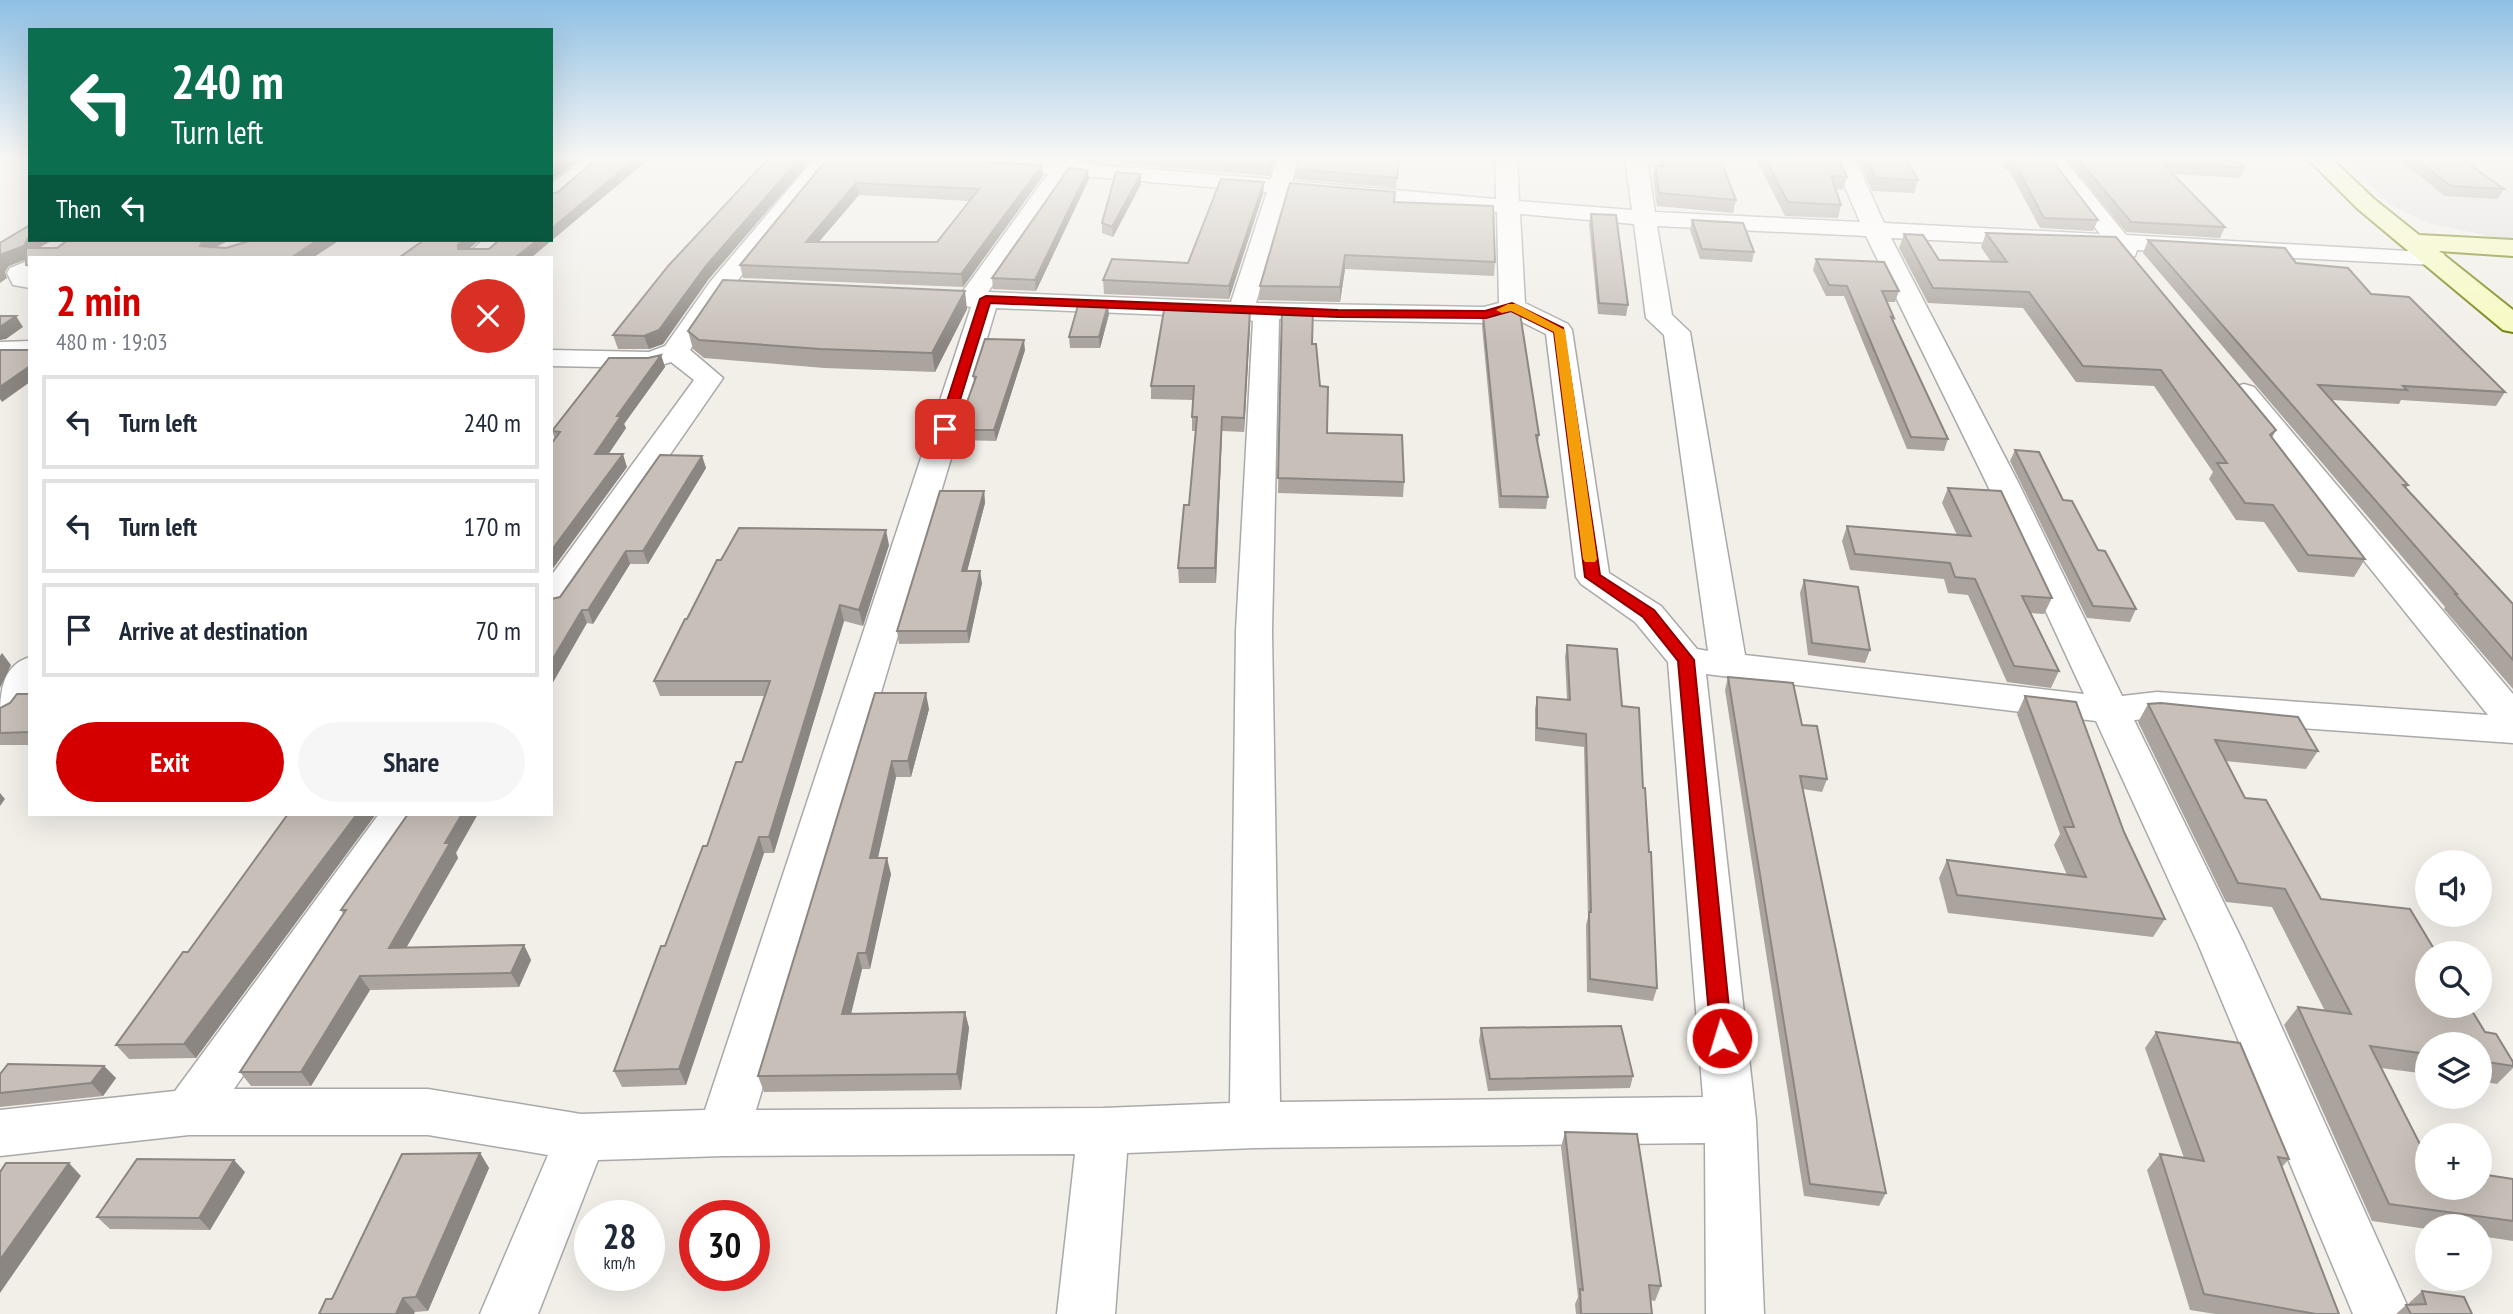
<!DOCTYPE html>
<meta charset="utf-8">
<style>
body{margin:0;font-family:"PT Sans Narrow",sans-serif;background:#f6f6f7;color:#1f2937;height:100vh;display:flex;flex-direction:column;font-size:26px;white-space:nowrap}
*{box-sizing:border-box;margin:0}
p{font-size:23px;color:#747a83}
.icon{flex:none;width:38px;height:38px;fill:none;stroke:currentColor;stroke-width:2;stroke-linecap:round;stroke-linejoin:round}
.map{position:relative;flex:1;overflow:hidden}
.side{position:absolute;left:28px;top:256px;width:525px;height:560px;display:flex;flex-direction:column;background:#fff;border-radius:0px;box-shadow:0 7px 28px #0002}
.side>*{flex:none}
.banner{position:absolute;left:28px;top:28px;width:525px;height:214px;border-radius:0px;box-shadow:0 7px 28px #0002;background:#0b6e4f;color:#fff;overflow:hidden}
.controls{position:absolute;left:2415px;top:850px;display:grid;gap:14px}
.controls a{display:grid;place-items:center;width:77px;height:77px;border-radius:50%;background:#fff;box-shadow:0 7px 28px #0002;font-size:35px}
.speed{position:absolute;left:574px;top:1200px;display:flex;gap:14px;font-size:35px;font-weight:700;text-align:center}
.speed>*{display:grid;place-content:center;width:91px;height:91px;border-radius:50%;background:#fff;box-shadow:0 7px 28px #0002;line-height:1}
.speed small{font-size:18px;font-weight:400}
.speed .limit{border:10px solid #d22;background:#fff;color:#111}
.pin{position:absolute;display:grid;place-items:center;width:60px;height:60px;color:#fff;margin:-30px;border-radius:14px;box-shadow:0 4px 10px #0006}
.me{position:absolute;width:77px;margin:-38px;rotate:355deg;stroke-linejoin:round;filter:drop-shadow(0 0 5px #0008)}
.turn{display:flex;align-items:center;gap:24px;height:147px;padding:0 28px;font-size:32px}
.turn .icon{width:91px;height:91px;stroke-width:2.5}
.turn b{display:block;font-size:49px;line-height:60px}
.then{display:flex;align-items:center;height:66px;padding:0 28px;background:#0003;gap:14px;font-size:26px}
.round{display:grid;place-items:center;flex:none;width:74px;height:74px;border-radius:37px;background:#f6f6f7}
.head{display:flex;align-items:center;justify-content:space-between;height:119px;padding:0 28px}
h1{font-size:42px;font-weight:600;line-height:52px;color:#d40000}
.primary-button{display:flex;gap:14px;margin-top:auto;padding:14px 28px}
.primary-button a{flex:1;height:80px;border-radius:42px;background:#d40000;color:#fff;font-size:28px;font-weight:600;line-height:80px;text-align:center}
.primary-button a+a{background:#f6f6f7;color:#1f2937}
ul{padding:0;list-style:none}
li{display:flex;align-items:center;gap:21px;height:94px;margin:0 14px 10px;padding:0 14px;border:4px solid #e0e1e3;border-radius:0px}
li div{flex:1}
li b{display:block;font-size:26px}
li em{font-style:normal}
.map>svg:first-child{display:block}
</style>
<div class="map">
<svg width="2513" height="1314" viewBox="0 0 2513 1314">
<rect width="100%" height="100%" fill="#f2efe9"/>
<path fill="#e0dfdf" d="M2347 159H2513V241L2428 223 2389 204Z"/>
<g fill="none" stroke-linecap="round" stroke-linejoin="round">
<g stroke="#a9a9a9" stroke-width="3">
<path id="street" d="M583 159H607L559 200 551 202V184Z
M814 159H836L729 291 690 350 723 378 563 609 551 612V576L694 380 671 362 652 368 551 366V350L649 352 665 346 710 282Z
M1003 159 1055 161V159H1077L1075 163 1271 179 1277 159H1299L1292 181 1496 199 1495 159H1517L1519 201 1632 210 1625 159H1647L1655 212 1860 222 1833 159H1855L1884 223 2100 234 2042 159H2064L2126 235 2443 253 2446 258 2443 263 2434 265 2137 250 2135 256C2124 259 2119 258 2112 249L1891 238 2019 484 2122 696 2157 692 2488 715 2234 399 2230 393 2234 387 2244 384 2254 387 2513 694V743L2157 718 2134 720 2244 944 2411 1314H2353L2198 944 2096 721 1706 674 1756 1120 1764 1314H1706L1705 1143 1255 1148 1127 1153 1115 1314H1057L1075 1154 723 1156 598 1160 538 1314H480L548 1155 428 1135H189L0 1156V1110L175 1091 379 814H422L234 1089H428L581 1114 705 1110 971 307 952 304 948 299 952 294 963 291 1048 174 993 171 985 170 982 165 985 160ZM1069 175 1267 192 1231 302 988 292ZM1288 194 1497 212 1499 303 1484 307 1256 303ZM1520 214 1634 224 1646 318 1664 335 1708 651 1697 649 1661 606 1609 573 1572 330 1568 324 1525 303ZM1657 226 1866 236 1987 484 2084 694 1745 655 1690 332 1672 315ZM996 308 1242 318 1253 321 1236 631 1230 1103 1103 1108 756 1110ZM1510 316 1546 334 1576 577 1581 584 1635 622 1668 662 1703 1097 1280 1102 1272 631 1279 319 1486 323Z
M483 240H509L491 257H464Z
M30 260V288L13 285 7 273 10 268Z
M30 341V357L0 358V342Z
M30 657C30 685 32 715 0 724 0 695 0 666 30 657Z"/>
</g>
<g stroke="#707d05" stroke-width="4">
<path id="secondary" d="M2308 159H2332L2374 199 2419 235 2513 240V256L2439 251 2513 310V332L2503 330 2358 209Z"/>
</g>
<use href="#street" fill="#fff" fill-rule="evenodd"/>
<use href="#secondary" fill="#f7fabf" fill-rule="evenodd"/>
</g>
<path fill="#aba49e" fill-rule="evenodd" d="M827 159 1042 165 1043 176 963 287 743 278 740 265ZM859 195 970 201 937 242H819Z
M1078 159H1098L1097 162 1079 161Z
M1121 159H1275L1269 176 1121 164Z
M1400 159 1396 188 1295 179 1296 169Z
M1658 159H1720L1736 200 1733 213 1657 206 1653 178 1655 166H1659Z
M1756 159H1839L1847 177 1843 190 1835 189 1841 205 1838 218 1785 216Z
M1858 159H1906L1918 180 1914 193 1872 191Z
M1997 159H2051L2098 220 2093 231 2040 228 2009 170H2006Z
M2066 159H2237L2245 168 2240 178 2173 174 2225 227 2220 238 2126 232Z
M2398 159H2462L2504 189 2498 199 2445 196Z
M1089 179 1036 291 993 289 992 278Z
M1264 182 1263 194 1229 299 1104 294 1103 280 1188 263Z
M1141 184 1113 237 1102 233V223Z
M1395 202 1495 262 1494 276 1345 269 1340 302 1259 300 1260 286Z
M1591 214 1628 305 1626 316 1598 314 1589 224Z
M1692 220 1754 252 1752 262 1700 259 1690 230Z
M1986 233 2276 430 2272 438 2365 559 2354 577 2298 572 2264 522 2236 520 2209 479 2213 472 2154 386 2076 382 2023 308 1928 303 1899 248 1904 234 1939 260 1991 262 1981 247Z
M2148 240 2296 263 2505 392 2496 406 2401 400 2399 404 2332 400 2408 485 2406 489 2513 604V689L2444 609 2445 607 2143 253Z
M1816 259 1899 291 1895 302H1887L1894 318 1893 322 1948 439 1944 451 1907 449 1844 296H1826L1813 270Z
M708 280 663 344 649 349H618L613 335Z
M1282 308 1312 344 1320 386 1327 433 1404 482 1403 497 1278 493Z
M967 309 935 372 824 368 704 358 693 349 688 331Z
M1109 314 1100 348H1070L1069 337Z
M1483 315 1539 435 1538 443 1548 497 1546 509 1499 508 1482 326Z
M1250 323 1244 432 1222 431 1216 583H1179L1178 568 1189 505 1196 431H1192V417L1193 400 1151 399V386Z
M1025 350 996 441 959 440 957 430 974 381 973 376Z
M661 355 665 367 624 424 626 428 608 454 627 467 551 571V444L555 439 552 431 648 358Z
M2015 450 2063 500 2098 550 2136 609 2130 622 2087 618 2010 461Z
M702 456 706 468 648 564H630L593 624 587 623 560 597Z
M1948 488 2052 598 2044 614 2030 613 2059 671 2051 688 2007 682 1968 595 1948 593 1944 579 1850 570 1842 541 1847 526 1957 535 1942 503Z
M984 491 985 503 967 571 982 583 969 643 899 644 897 631Z
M889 545 863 626 844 621 774 853H764L686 1085 622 1087 614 1071 742 762 764 696H660L654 681 687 619Z
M1804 580 1870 650 1865 663 1808 655 1800 593Z
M1567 645 1622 706 1643 788 1657 988 1653 1001 1587 992 1586 925 1588 917 1584 747 1535 741V709L1537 697 1567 700 1565 657Z
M1728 677 1802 725 1827 779 1822 792 1803 789 1886 1193 1879 1206 1804 1196 1725 690Z
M875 693 929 709 911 777H896L878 858 891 874 870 969H862L851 1014 965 1012 969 1028 961 1090 764 1092 758 1076Z
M30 694V745H0V708Z
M2025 696 2124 832 2165 919 2153 937 1948 913 1939 878 1947 860 2067 875 2054 845 2060 834 2017 714Z
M2148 704 2318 751 2306 769 2225 761 2245 798 2321 899 2485 1032 2513 1062V1068L2497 1084 2480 1081V1045H2427V1074L2381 1068 2427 1188 2513 1179V1241L2480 1236V1227H2427V1229L2372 1221 2284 1025 2298 1007 2325 1011 2272 907 2226 902 2138 722Z
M288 814H376L196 1058 129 1059 116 1045 188 952Z
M456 853 458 858 406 948 524 945 531 960 519 987 370 990 311 1086H251L240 1072 343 914 341 910Z
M1481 1028 1633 1076 1630 1088 1488 1091 1479 1041Z
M2156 1032 2289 1159 2282 1167 2339 1314H2215L2190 1310 2147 1170 2160 1154 2184 1158 2145 1048Z
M104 1066 116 1078 103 1096 0 1107V1074Z
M1565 1132 1661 1286 1655 1301 1650 1300 1652 1314H1576L1575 1304 1578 1297 1561 1147Z
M480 1153 489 1168 428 1311 415 1312 332 1299Z
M245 1172 210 1230 110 1229 97 1217Z
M2422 1291 2472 1314H2396L2406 1305H2409V1303Z"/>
<path fill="#8b8681" d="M564 159H580L551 181V169Z
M635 159H649L532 257H516L538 240H551V229Z
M799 159H812L708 280 663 344 649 349 644 336Z
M1272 159H1275L1269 176V167Z
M1042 165 1043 176 963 287 961 274Z
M1088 170 1089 179 1036 291 1035 280Z
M1141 174V184L1113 237 1112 227Z
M1264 182 1263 194 1229 299V286Z
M856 183 859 195 808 254 806 242Z
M30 237V240H53L35 250 30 258 9 266 5 272 7 278 0 283V257L2 254Z
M203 240H230L210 250 200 246Z
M318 240H340L314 257H292Z
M464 240H479L462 255 458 249V245Z
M1345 255V269L1340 302V287Z
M965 291 967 309 935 372 932 353Z
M1108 304 1109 314 1100 348 1099 337Z
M1250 310V323L1244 432V418Z
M16 316 23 327 6 339 0 340V327Z
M1024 340 1025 350 996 441 994 430Z
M661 355 665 367 624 424 626 428 600 467 595 454 617 416Z
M30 366V382L2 402 0 399V387Z
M1222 417V431L1216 583 1215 568Z
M623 454 627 467 551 571V551Z
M702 456 706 468 648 564 643 551Z
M984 491 985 503 964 583 962 571Z
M886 530 889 545 863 626 859 610Z
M626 551 630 564 593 624 588 610Z
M980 571 982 583 969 643 967 631Z
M840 605 844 621 774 853 769 837Z
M582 610 587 623 551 686V662Z
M2 653 11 665 0 688V656Z
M926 693 929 709 911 777 908 761Z
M892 761 896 777 874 875 870 858Z
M0 793 5 799 0 806Z
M357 814H376L196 1058 184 1044Z
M462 814H478L456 853 458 858 398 962 389 948 445 843Z
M759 837 764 853 686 1085 679 1069Z
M887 858 891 874 870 969 866 953Z
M524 945 531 960 519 987 511 973Z
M858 953 862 969 847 1030 842 1014Z
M360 976 370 990 311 1086 301 1072Z
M965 1012 969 1028 961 1090 957 1074Z
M104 1066 116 1078 103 1096 91 1083Z
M480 1153 489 1168 428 1311 416 1297Z
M234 1160 245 1172 210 1230 199 1218Z
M69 1163 81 1176 0 1293V1260Z
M403 1298 415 1312 414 1314H396Z"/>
<path fill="#c7bfb8" stroke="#8b8681" stroke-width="2" fill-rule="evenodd" d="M551 159H564L551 169Z
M596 159H635L551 229V194L558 192Z
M768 159H799L705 267 659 330 644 336 613 335 669 265Z
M827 159H926L1042 165 961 274 740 265ZM856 183 979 189 937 242H806Z
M1174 159H1272L1269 167Z
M1299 159H1399L1397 178 1296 169Z
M1662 159H1720L1736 200 1659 193 1655 166H1663Z
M1765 159H1839L1847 177 1831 176 1841 205 1788 202Z
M1867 159H1906L1918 180 1876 178Z
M2009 159H2051L2098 220 2044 218 2013 160Z
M2078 159H2237L2245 168 2162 163 2225 227 2131 222Z
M2415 159H2462L2504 189 2451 186Z
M1069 168 1088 170 1035 280 992 278Z
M1116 172 1141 174 1112 227 1102 223Z
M1221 179 1264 182 1229 286 1103 280 1112 259 1188 263Z
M1290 183 1395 192 1394 202 1493 206 1495 262 1345 255 1340 287 1260 286Z
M1591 214 1616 215 1628 305 1599 303Z
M1692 220 1743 223 1754 252 1702 249Z
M30 225V237L28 238 24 246 2 254 0 257V243Z
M1986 233 2116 237 2276 430 2270 435 2365 559 2308 555 2273 505 2245 503 2217 463H2227L2161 370 2083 366 2029 292 1933 288 1904 234 1923 235 1939 260 2007 262Z
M68 240H203L200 246 226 248 252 240H318L292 257H30V266L26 265V248H57Z
M424 240H464L458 245V249H489L499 240H538L516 257H400Z
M2148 240 2285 248 2296 263 2348 268 2371 294 2409 297 2505 392 2403 386 2407 390 2318 385 2408 485H2403L2513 604V660L2455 594H2457Z
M1816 259 1884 262 1899 291H1882L1894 318 1891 317 1948 439 1911 437 1847 286 1829 285Z
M723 280 965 291 932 353 820 349 699 340 688 331Z
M1079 302 1108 304 1099 337H1069Z
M1165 304 1239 307 1250 310 1244 418 1222 417 1215 568H1178L1184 505H1189L1197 417H1192L1194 386H1151Z
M1282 308 1313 309 1312 344H1316L1320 386 1328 387 1327 433 1402 435 1404 482 1278 478Z
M1506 309 1520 313 1539 435H1536L1548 497 1501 496 1483 315Z
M0 316H16L0 327Z
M985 339 1024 340 994 430H957L976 377 973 376Z
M0 350H30V366L0 387Z
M661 355 617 416H621L595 454H623L551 551V444L560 432 552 431 609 358H648Z
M2015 450 2039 452 2063 500 2072 501 2098 550 2105 551 2136 609 2093 606Z
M660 455 702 456 643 551H626L588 610H582L551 662V599L560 597Z
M1948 488 2001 491 2052 598 2022 596 2059 671 2014 666 1975 579 1955 577 1950 563 1855 554 1847 526 1971 536Z
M940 491H984L962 571H980L967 631H897Z
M739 528 886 530 859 610 840 605 769 837H759L679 1069 614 1071 661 946H665L703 846H707L736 762H742L770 681H654L685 619H687L717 560H721Z
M1804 580 1858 587 1870 650 1812 643Z
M1567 645 1617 649 1622 706 1639 708 1643 788H1645L1649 852H1651L1657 988 1590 979 1589 912H1591L1586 734 1537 728V697L1570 700Z
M1728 677 1793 683 1802 725 1817 726 1827 779 1800 776 1886 1193 1810 1184Z
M875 693H926L908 761H892L870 858H887L866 953H858L842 1014 965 1012 957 1074 758 1076Z
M17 694H30V732L0 733V708L10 703Z
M2025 696 2076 702 2124 832 2165 919 1957 895 1947 860 2086 877 2064 827H2074Z
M2161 703 2298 717 2318 751 2215 740 2245 798 2266 800 2321 899 2410 909 2437 954H2427V1006H2469L2485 1032 2496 1034 2513 1062V1066L2480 1061V1045H2427V1054L2370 1046 2427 1158V1188H2480V1174L2513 1179V1221L2389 1204 2298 1007 2351 1014 2285 889 2238 883 2148 704Z
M288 814H357L184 1044 116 1045 183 952H188Z
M408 814H462L445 843H450L389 948 524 945 511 973 360 976 301 1072H240L346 910H341Z
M1621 1026 1633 1076 1490 1079 1481 1028Z
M2156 1032 2240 1043 2289 1159 2278 1157 2339 1314H2316L2204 1294 2160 1154 2204 1161Z
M8 1064 104 1066 91 1083 0 1093V1074Z
M1565 1132 1637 1134 1661 1286 1649 1285 1652 1314H1581L1580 1289 1583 1290Z
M480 1153 416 1297 403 1298 396 1314H319L326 1299H332L402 1154Z
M137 1159 234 1160 199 1218 97 1217Z
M6 1163H69L0 1260V1172Z
M2422 1291 2464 1297 2472 1314H2411L2406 1305 2426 1304Z"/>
<linearGradient id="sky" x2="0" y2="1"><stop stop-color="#8fc0e4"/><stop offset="0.46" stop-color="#f9f8f5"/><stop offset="1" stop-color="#f9f8f5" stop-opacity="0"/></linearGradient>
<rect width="2513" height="343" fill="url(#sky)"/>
<path fill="#d40000" stroke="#8a0000" stroke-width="2" d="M986 296 1338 310 1485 311 1512 303 1563 328 1600 575 1654 610 1694 660 1732 1038 1729 1045 1722 1047 1714 1045 1711 1038 1678 661 1643 617 1585 577 1554 332 1511 311 1486 318 1338 317 990 303 951 429 945 433 940 432 938 429 980 299Z"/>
<path fill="#f59e0b" d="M1508 304H1516L1565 330 1597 559 1595 562H1585L1583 559 1554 332 1511 311 1502 313 1496 310Z"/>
</svg>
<div class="controls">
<a><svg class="icon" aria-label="sound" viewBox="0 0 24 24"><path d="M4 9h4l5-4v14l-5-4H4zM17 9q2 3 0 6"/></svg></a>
<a><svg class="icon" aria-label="search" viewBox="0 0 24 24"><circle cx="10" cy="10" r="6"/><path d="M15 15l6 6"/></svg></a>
<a><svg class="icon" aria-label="layers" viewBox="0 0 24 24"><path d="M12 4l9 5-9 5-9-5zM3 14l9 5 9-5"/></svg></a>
<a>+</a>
<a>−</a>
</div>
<div class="speed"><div>28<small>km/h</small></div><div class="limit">30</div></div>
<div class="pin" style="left:945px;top:429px;background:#d93025"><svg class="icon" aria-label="arrive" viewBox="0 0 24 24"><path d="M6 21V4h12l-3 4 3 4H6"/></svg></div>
<svg class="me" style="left:1722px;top:1038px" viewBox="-20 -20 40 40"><circle r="17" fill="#d40000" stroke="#fff" stroke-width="3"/><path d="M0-11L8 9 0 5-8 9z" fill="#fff"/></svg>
<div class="banner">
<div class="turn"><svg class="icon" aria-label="left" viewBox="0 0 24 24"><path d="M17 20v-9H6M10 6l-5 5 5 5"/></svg><div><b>240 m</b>Turn left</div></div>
<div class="then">Then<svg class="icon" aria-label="left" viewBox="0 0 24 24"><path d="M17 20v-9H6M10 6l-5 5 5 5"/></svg></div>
</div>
<section class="side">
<div class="head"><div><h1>2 min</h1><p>480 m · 19:03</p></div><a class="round" style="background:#d93025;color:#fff"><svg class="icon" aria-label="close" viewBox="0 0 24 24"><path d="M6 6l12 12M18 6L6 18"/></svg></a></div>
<ul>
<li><svg class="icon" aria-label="left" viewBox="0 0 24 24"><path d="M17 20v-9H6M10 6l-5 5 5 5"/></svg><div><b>Turn left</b></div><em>240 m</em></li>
<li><svg class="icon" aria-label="left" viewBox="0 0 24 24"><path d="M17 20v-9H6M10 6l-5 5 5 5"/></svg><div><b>Turn left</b></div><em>170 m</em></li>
<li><svg class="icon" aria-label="arrive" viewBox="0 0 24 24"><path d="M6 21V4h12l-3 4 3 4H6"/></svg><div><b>Arrive at destination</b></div><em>70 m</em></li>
</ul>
<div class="primary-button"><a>Exit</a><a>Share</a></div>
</section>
</div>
